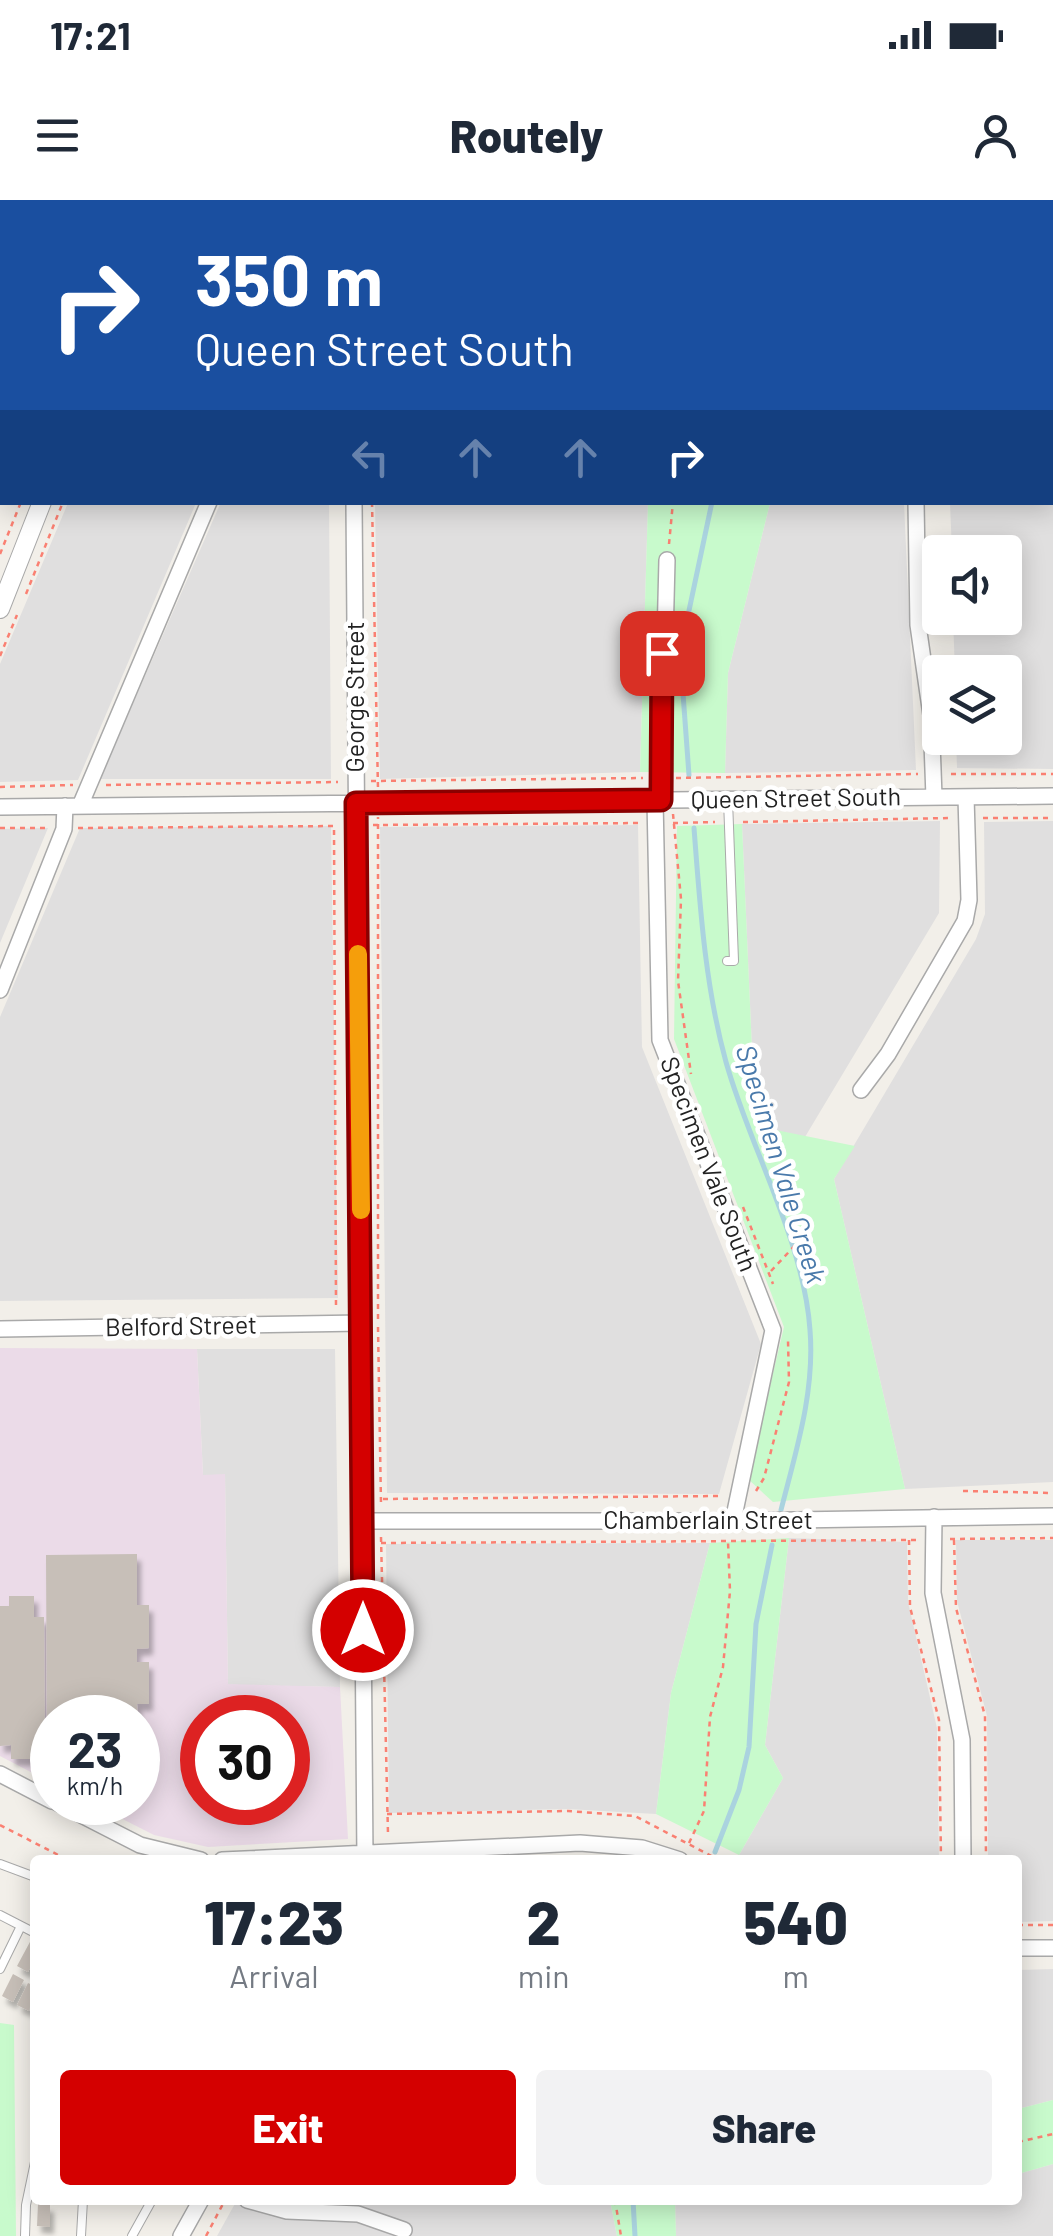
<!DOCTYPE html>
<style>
body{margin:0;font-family:Barlow,sans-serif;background:#f2f2f3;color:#1f2937;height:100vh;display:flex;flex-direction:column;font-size:38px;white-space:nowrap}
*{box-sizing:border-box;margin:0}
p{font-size:32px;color:#747a83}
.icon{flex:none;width:55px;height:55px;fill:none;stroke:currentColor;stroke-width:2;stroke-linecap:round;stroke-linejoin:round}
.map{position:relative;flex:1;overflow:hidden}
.drawer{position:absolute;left:30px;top:1655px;width:992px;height:350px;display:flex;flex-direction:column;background:#fff;border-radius:10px;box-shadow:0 5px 25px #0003}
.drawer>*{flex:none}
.top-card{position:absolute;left:0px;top:0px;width:1055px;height:305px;box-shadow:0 5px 25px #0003;background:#1a4fa0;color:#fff;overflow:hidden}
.tools{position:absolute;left:922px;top:335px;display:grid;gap:20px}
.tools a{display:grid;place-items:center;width:100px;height:100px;border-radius:10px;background:#fff;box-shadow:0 5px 25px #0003;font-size:50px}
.speed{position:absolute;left:30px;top:1495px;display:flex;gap:20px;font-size:50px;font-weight:700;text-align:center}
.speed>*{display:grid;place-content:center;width:130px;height:130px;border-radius:50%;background:#fff;box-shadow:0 5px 25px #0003;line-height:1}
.speed small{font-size:25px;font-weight:400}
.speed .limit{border:15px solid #d22;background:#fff;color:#111}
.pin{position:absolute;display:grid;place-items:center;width:85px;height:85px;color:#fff;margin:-42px;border-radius:20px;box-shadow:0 5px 15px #0006}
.me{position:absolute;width:110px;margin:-55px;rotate:0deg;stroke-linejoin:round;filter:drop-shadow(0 0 8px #0008)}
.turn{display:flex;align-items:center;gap:35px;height:210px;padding:0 30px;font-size:45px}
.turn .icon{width:130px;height:130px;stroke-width:2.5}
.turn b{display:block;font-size:70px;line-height:85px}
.lanes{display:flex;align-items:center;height:95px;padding:0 30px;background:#0003;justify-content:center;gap:50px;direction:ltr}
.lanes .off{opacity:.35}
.eta{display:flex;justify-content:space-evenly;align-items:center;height:170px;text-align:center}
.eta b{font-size:60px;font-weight:800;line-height:70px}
.button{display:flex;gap:20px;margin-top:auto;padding:20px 30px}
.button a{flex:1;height:115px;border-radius:10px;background:#d40000;color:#fff;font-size:40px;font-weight:800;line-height:115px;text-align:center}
.button a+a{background:#f2f2f3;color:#1f2937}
.status{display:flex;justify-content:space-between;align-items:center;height:70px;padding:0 50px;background:#fff;direction:ltr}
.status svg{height:28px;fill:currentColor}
header{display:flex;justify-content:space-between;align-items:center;height:130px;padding:0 30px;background:#fff;font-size:45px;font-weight:800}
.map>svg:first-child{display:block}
</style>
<div class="status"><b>17:21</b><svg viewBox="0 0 49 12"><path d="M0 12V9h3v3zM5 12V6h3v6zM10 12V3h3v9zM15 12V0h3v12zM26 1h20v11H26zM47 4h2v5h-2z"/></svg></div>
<header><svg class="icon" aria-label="menu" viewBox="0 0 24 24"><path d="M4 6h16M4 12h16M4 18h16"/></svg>Routely<svg class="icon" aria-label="person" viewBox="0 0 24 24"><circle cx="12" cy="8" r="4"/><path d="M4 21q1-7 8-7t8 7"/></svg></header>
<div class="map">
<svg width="1053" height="2036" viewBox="0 0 1053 2036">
<defs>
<filter id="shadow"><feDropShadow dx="4" dy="7" stdDeviation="2.5" flood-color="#0004"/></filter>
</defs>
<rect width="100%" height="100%" fill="#f2efe9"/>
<path fill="#e0dfdf" d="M1053 207V569L957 568 956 538H1005V472H955L953 418H1005V352H952L950 303 1052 302Z
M221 302 329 303 331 579H100Z
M68 303H196L78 580 0 582V464Z
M375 303H648L640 572 380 579Z
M770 303H904L916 570 725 573 728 473Z
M940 621 939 713 805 937 761 927 753 872 742 624Z
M1053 621V1282L905 1289 834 979 976 739 985 714 984 622Z
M638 625 642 847 761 1144 719 1294 387 1293 380 627Z
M331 626 338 1098 0 1101V817L80 628Z
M48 628 0 743V629Z
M197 1149H335L340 1487 228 1485 225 1275H203Z
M789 1338 907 1342 908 1402 937 1528 939 1660H746L739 1655 783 1578 765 1545Z
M956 1340H1053V1721L1018 1722V1660H988L987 1516 957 1401Z
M710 1343 671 1493 656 1614 568 1609 389 1613 386 1344Z
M1053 1769V1900L1018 1909V1770Z
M1053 1964V2036H676L675 2000 747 2005 1018 2000V1974Z
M237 2000H610L617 2036H217Z"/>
<path fill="#ebdbe8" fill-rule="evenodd" d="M0 1148 197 1149 203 1275 225 1274 228 1484 340 1487 348 1639 208 1647 154 1635 91 1603 138 1602V1518H52V1583L0 1556ZM202 1518H288V1602H202Z"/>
<path fill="#c8facc" d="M648 303H770L728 473 725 573 640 572Z
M742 624 753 872 761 927 855 946 834 979 905 1289 773 1302 748 1279 784 1127 674 839 677 626Z
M789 1338 765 1545 783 1578 739 1655 656 1614 671 1493 710 1343Z
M0 1823 14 1825 16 2036H0Z
M1053 1900V1964L1018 1974V1909Z
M610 2000H675L676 2036H617Z"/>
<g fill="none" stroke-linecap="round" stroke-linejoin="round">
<path stroke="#aad3df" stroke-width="5" d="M711 0V2
M689 575 680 453 712 302
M694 628C700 706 705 786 726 862 750 948 804 1041 810 1130 815 1192 796 1251 781 1310
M715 1652 739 1590 749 1547 756 1424 772 1345
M633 2000 635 2036"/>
</g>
<path fill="#c7bfb8" filter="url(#shadow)" d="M137 1354V1405H149V1448L137 1449V1462H149V1504H137L138 1518H52V1543H47L46 1355Z
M9 1396H34V1417H44L45 1559H11V1545L0 1546V1406H9Z
M31 1740 35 1743V1759L28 1772 17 1766Z
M13 1774 24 1780 13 1802 2 1796Z
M28 1783 35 1786 29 1811 17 1805Z
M38 2004 50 2005V2027L37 2026Z"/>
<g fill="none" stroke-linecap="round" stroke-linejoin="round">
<g stroke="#a9a9a9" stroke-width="10">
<path id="service" d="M727 761H734L728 600
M0 1664 35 1677
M0 1715 35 1733
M0 1769 21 1726
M25 2036 26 2005 35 1962
M81 2036 83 2000
M132 2036 152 2000"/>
</g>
<g stroke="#a9a9a9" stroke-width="18">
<path id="minor" d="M911 0V2
M287 2V0
M0 105H2
M1052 122H1053
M354 302 365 1660
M916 302 918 425 931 515 934 597
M655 600 660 840 773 1130 733 1321
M661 600 667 360
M80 606 209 302
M0 607 1053 596
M0 790 64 629 65 606
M861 890 888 854 965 721 969 700 966 597
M0 1129 362 1123
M934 1317 933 1393 962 1540 963 1660
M362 1321H738L1053 1316
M0 1574 52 1601
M56 1602 140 1645 201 1660
M222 1660 580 1643 642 1648 680 1660
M1018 1748H1053
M247 2000 287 2011 358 2014 404 2030
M181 2036 201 2000"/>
</g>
<g stroke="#a9a9a9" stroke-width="20">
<path id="tertiary" d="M122 2V0
M0 409 42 302"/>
</g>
<path stroke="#fa8072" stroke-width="2.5" stroke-dasharray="5 5" stroke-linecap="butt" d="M693 0 694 2
M1048 0V2
M96 2V0
M141 2V0
M0 83H2
M1052 88 1053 97
M1052 102H1053
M1052 143H1053
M372 302 378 589
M669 344 673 302
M0 354 21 302
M26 394 63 302
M0 456 17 415
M951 574H1053
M676 578 918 574
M371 581 643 578
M106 585 338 582
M0 587 73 585
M673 614 681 699 678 781 691 874
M983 618H1053
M743 622 950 618
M673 623 715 622
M373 625 640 623
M0 628H45
M78 628 334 626 336 1107
M743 1007 773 1084
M771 1071 801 1039
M378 1119V617
M378 1127 381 1304
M756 1291 764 1278 789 1182 788 1140
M963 1291 1053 1293
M383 1299 720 1296
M381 1337 388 1634
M950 1339 1053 1338
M909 1340 910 1407 939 1520 941 1660
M954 1340 956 1408 985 1516 986 1660
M381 1343 917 1340
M387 1614 568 1611 635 1616 719 1660
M0 1625 68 1660
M689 1643 704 1611 710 1517 723 1467 730 1391 728 1342
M1018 1725H1053
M1018 1942 1053 1934
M615 2000 621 2036
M206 2036 225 2000"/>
<use href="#service" stroke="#fff" stroke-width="8"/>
<use href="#minor" stroke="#fff" stroke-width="15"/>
<use href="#tertiary" stroke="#fff" stroke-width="18"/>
</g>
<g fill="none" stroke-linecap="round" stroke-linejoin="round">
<g stroke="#8a0000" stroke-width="25">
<path id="route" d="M363 1430 356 603 661 600 662 453"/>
</g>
<use href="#route" stroke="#d40000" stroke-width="18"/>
<path stroke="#f59e0b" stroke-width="18" d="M358 754 361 1010"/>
</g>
<g text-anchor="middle" stroke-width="9" stroke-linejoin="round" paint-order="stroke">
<g font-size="25" fill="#222" stroke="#fff">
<text transform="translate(355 497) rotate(-90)" y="9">George Street</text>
<text transform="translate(796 598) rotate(-1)" y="9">Queen Street South</text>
<text transform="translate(709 964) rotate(69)" y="9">Specimen Vale South</text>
<text transform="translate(181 1126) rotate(-1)" y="9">Belford Street</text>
<text x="708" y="1329">Chamberlain Street</text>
</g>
<g font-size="28" font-style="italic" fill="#4a7aab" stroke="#fff">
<text transform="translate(781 964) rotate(73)" y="10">Specimen Vale Creek</text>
</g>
</g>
</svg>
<div class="tools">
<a><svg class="icon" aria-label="sound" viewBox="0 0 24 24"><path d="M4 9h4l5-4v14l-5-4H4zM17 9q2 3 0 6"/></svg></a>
<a><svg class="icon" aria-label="layers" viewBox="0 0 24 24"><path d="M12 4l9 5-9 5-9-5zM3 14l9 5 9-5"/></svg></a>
</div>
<div class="speed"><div>23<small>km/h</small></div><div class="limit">30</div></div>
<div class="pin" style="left:662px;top:453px;background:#d93025"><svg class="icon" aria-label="arrive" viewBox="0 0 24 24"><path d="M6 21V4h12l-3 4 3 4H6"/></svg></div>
<svg class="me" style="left:363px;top:1430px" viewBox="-20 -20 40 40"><circle r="17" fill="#d40000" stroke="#fff" stroke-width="3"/><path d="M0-11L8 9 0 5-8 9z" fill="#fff"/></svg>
<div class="top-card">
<div class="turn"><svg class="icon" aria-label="right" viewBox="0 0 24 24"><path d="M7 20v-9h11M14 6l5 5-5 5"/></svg><div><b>350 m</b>Queen Street South</div></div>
<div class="lanes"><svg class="icon off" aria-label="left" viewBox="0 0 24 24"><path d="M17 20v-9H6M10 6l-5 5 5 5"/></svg><svg class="icon off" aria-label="ahead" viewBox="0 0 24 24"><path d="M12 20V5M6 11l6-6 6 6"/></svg><svg class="icon off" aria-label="ahead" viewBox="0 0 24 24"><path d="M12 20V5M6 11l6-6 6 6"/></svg><svg class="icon" aria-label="right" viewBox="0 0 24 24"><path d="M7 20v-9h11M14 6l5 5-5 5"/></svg></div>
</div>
<section class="drawer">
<div class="eta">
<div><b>17:23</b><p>Arrival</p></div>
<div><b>2</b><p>min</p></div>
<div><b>540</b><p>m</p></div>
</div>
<div class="button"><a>Exit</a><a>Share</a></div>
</section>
</div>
